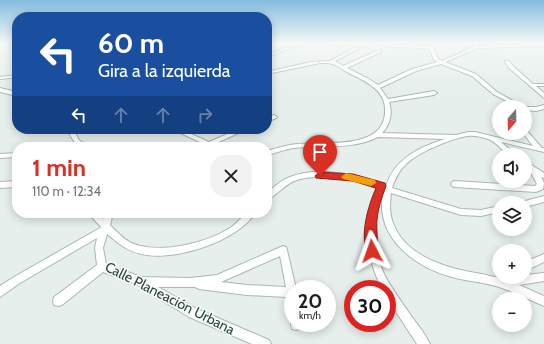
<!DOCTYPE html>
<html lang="es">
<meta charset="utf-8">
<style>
body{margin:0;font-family:Cabin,sans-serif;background:#f2f2f2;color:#202124;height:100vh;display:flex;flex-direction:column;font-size:15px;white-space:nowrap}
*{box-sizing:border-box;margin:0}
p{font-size:13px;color:#757577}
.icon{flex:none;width:22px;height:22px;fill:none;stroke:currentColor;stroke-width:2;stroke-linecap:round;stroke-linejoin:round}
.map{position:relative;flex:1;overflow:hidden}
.details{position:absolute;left:12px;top:142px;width:260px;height:76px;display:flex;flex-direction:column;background:#fff;border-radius:16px;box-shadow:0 2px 10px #0003}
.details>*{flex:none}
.guide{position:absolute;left:12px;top:12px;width:260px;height:122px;border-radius:16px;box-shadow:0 2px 10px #0003;background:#1a4fa0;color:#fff;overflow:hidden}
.needle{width:26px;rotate:200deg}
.buttons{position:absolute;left:492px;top:100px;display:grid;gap:8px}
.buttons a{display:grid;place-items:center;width:40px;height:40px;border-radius:50%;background:#fff;box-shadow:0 2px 10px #0003;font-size:20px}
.speed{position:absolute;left:284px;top:280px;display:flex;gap:8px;font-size:20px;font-weight:700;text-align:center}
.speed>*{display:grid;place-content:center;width:52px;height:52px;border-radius:50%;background:#fff;box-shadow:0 2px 10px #0003;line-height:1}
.speed small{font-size:10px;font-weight:400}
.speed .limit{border:6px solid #d22;background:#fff;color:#111}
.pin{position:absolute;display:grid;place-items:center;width:34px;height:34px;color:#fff;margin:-41px -17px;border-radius:50% 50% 50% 0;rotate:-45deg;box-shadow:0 0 4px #0007}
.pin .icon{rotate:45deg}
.me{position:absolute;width:44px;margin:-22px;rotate:356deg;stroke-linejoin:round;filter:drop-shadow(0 0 3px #0008)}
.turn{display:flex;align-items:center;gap:14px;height:84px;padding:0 20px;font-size:18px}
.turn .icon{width:52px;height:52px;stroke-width:2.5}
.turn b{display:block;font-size:28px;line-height:34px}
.lanes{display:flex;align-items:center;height:38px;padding:0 20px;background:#0003;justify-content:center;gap:20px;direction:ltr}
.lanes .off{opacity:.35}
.round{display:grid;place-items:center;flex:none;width:42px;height:42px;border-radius:16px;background:#f2f2f2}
.overview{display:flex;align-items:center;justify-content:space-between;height:68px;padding:0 20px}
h1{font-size:24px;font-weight:800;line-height:30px;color:#d93025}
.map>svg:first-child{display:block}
</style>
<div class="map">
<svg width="544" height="344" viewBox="0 0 544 344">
<rect width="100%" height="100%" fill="#e6efeb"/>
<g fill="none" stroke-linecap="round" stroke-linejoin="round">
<g stroke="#a8b8b2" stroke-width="2">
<path id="minor" d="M0 43H3L0 45Z
M298 43H304L267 57V55Z
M329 43H352L342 46Z
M364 43H369L335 61 343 66 379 50H381V52L347 68 367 78 378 85 412 69 437 62 434 60 429 48 391 47 379 43H385L391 45 432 46 438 59 442 61 474 47V43H478V46L544 44V46L478 48 445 62 476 74 497 92 524 107H536L544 105V109L536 111 525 110V107H518L493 94 472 76 441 64 416 71 380 88 388 99 434 91 437 93 434 95 389 102C393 113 390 125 382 133L456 135 468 132H475L533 146 523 133H525V130L527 131 542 148H544V152L501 142 516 155C501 155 500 143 488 139 482 137 474 135 467 136 450 139 419 152 406 164 399 171 395 179 392 188L461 209 481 210 499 206V212L481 216 461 215 391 193C390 203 389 213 393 223 405 256 446 268 476 273 484 274 496 278 504 278 511 278 518 277 525 277V275L544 273V281L519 285 544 296V306C530 300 516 293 502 288 489 283 474 282 460 279 431 273 401 257 387 229 382 217 380 203 384 191L383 190C373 217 372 247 384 274 391 288 401 301 409 313 416 323 425 333 430 344H417L387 298V289H382C365 255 363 224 377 188 369 186 361 182 353 181 337 177 307 174 292 182 284 186 274 197 267 200V193C274 187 281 180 290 177 313 168 342 172 366 179 372 181 381 182 386 186 395 158 420 147 445 139L378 137C352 150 322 145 294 148 285 149 276 153 267 155V151C277 148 287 145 297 144 323 142 383 150 385 113 387 89 364 81 347 72 342 69 338 66 333 64L327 63H320L267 74V72L311 62 330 61Z
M505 61H509L513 66 533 84H544V86H536L544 93V98L509 68 505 62Z
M17 75V77L0 79V77Z
M0 88 17 92V96L0 92Z
M274 115 277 117 276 118 267 122V118Z
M67 129H73L79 140 89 147C75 147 73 140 67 129Z
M172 129H180L209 142 239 129H247L208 147H199L204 144Z
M17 153V157L0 158V154Z
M525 161 544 173V178L541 177 544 183 543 189 536 192 455 187 452 186 451 184 452 182 455 181 535 186 537 184 529 169 525 166Z
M17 181V187L0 188V182Z
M544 196V202L525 207V203H522L525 201Z
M88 213H97L103 219 105 213H113L110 225C117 232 125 241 134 244 161 254 206 243 230 228 236 224 241 218 246 213H255C237 242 173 262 141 254 127 251 118 243 107 234L103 248 106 264 141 277 190 278 217 275 283 246 286 247 287 250 296 289H293V305L289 304 287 297 247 295 199 289 195 287H158L197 309 269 340 271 344H252L189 317 136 284 103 272 62 305 58 306 54 305 53 301 54 297 97 265 95 248 97 238 20 283 0 297V286L14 277 100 228 101 227ZM280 256 286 287 247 285 221 282Z
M544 254V262L525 271V262Z
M292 319 293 323H301L300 329 296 330 292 329 291 325Z"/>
</g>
<use href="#minor" fill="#fff" fill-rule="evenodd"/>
</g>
<linearGradient id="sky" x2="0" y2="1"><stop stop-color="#84bce0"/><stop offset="0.47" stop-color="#f4f8f6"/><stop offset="1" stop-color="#f4f8f6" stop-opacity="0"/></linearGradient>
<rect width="544" height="91" fill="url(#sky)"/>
<path fill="#d93025" stroke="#8d1f18" d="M320 172 353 174 385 183 386 186C382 197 378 208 377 220 376 228 379 249 376 255L372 256 368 255C359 236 368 206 376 188L353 181 316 178 315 176Z"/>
<path fill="#f59e0b" d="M346 173 375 180 376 183 371 186 343 179 341 177Z"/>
<g text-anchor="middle" stroke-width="3.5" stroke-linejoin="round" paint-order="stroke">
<g font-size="14" fill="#24423a" stroke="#f7fbf9">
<text transform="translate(170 298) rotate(27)" y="5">Calle Planeación Urbana</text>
</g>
</g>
</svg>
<div class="buttons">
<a><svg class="needle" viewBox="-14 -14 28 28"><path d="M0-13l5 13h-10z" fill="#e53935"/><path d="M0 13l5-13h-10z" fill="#757577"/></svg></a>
<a><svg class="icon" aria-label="sound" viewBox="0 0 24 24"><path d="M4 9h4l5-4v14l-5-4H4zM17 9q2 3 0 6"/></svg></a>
<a><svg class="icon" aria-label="layers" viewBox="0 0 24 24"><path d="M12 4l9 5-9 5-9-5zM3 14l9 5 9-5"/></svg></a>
<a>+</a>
<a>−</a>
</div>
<div class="speed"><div>20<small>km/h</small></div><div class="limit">30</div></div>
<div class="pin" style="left:320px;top:176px;background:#d93025"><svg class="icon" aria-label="arrive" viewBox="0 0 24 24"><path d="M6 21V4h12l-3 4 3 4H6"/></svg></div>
<svg class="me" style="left:372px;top:251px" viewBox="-20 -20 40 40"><path d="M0-17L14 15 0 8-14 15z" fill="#d93025" stroke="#fff" stroke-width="4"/></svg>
<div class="guide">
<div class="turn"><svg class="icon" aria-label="left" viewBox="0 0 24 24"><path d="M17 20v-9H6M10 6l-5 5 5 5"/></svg><div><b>60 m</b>Gira a la izquierda</div></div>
<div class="lanes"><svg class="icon" aria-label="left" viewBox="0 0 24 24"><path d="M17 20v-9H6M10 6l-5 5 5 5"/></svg><svg class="icon off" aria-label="ahead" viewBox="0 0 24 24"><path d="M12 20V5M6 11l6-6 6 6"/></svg><svg class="icon off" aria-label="ahead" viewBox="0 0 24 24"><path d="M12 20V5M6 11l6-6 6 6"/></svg><svg class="icon off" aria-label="right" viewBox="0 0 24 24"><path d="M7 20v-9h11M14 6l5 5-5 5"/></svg></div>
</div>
<section class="details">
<div class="overview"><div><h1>1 min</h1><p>110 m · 12:34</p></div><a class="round"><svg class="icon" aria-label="close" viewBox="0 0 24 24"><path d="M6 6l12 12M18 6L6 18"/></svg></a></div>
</section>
</div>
